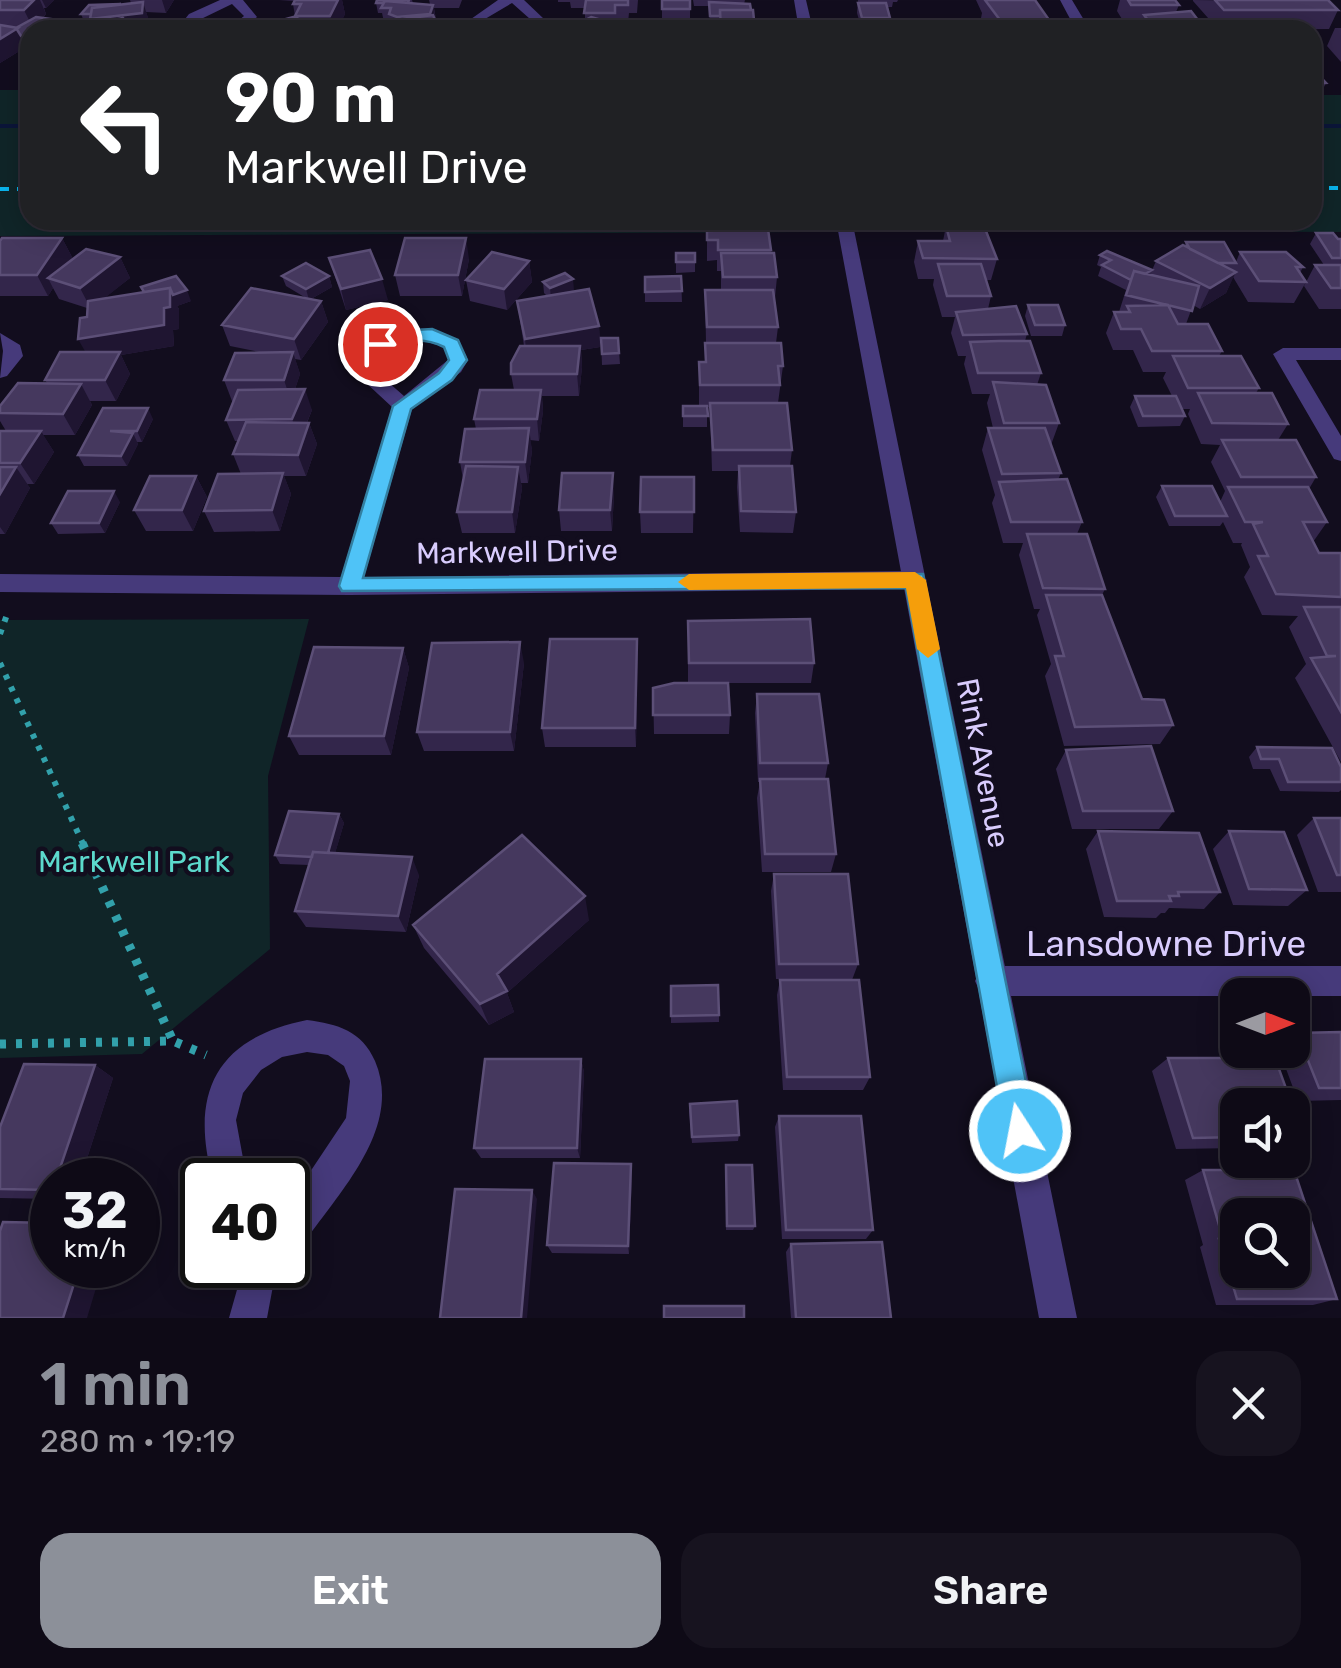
<!DOCTYPE html>
<meta charset="utf-8">
<style>
body{margin:0;font-family:Rubik,sans-serif;background:#17131f;color:#f1f3f6;height:100vh;display:flex;flex-direction:column;font-size:38px;white-space:nowrap}
*{box-sizing:border-box;margin:0}
p{font-size:32px;color:#9b9aa1}
.icon{flex:none;width:55px;height:55px;fill:none;stroke:currentColor;stroke-width:2;stroke-linecap:round;stroke-linejoin:round}
.map{position:relative;height:1318px;overflow:hidden}
.details{display:flex;flex-direction:column;background:#0e0a16;flex:1}
.details>*{flex:none}
.banner{position:absolute;left:20px;top:20px;width:1302px;height:210px;border-radius:30px;box-shadow:0 5px 25px #0003,0 0 0 2px #2e2b35;background:#202124;color:#fff;overflow:hidden}
.needle{width:65px;rotate:90deg}
.tools{position:absolute;left:1220px;top:978px;display:grid;gap:20px}
.tools a{display:grid;place-items:center;width:90px;height:90px;border-radius:20px;background:#0e0a16;box-shadow:0 5px 25px #0003,0 0 0 2px #2e2b35;font-size:50px}
.speed{position:absolute;left:30px;top:1158px;display:flex;gap:20px;font-size:50px;font-weight:700;text-align:center}
.speed>*{display:grid;place-content:center;width:130px;height:130px;border-radius:50%;background:#0e0a16;box-shadow:0 5px 25px #0003,0 0 0 2px #2e2b35;line-height:1}
.speed small{font-size:25px;font-weight:400}
.speed .limit{border:5px solid #111;border-radius:15px;background:#fff;color:#111}
.pin{position:absolute;display:grid;place-items:center;width:85px;height:85px;color:#fff;margin:-42px;border:5px solid #fff;border-radius:50%;box-shadow:0 2px 10px #0007}
.me{position:absolute;width:110px;margin:-55px;rotate:349deg;stroke-linejoin:round;filter:drop-shadow(0 0 8px #0008)}
.turn{display:flex;align-items:center;gap:35px;height:210px;padding:0 40px;font-size:45px}
.turn .icon{width:130px;height:130px;stroke-width:2.5}
.turn b{display:block;font-size:70px;line-height:85px}
.round{display:grid;place-items:center;flex:none;width:105px;height:105px;border-radius:30px;background:#17131f}
.summary{display:flex;align-items:center;justify-content:space-between;height:170px;padding:0 40px}
h1{font-size:60px;font-weight:600;line-height:75px;color:#8c9099}
.button{display:flex;gap:20px;margin-top:auto;padding:20px 40px}
.button a{flex:1;height:115px;border-radius:30px;background:#8c9099;color:#fff;font-size:40px;font-weight:600;line-height:115px;text-align:center}
.button a+a{background:#17131f;color:#f1f3f6}
.map>svg:first-child{display:block}
</style>
<div class="map">
<svg width="1341" height="1318" viewBox="0 0 1341 1318">
<rect width="100%" height="100%" fill="#120d1e"/>
<path fill="#102528" d="M0 90H30V220H806L808 232 0 236Z
M1313 95H1341V232L892 231 889 220H1312Z
M309 619 268 776 270 949 142 1054 0 1058V620Z"/>
<g fill="none" stroke-linecap="round" stroke-linejoin="round">
<path fill="#0b1539" fill-rule="evenodd" d="M0 124H30V128H0Z
M1312 124H1341V128H1312Z"/>
<path stroke="#32a1ab" stroke-width="6" stroke-dasharray="5 8" stroke-linecap="butt" d="M0 634 8 612
M0 663 84 846"/>
<path stroke="#32a1ab" stroke-width="9" stroke-dasharray="6 10" stroke-linecap="butt" d="M82 843 173 1041
M0 1044 173 1041 206 1055"/>
<path fill="#463a7b" fill-rule="evenodd" d="M220 0H243L257 17 242 30H227L244 16 232 4 199 20 195 24 201 30H187L181 24 189 14Z
M498 0H524L544 19 529 30H513L530 19 512 3 485 19 497 30H482L471 19Z
M1060 0H1072L1090 30H1076Z
M405 329C434 327 457 332 468 360L461 372 412 409 364 577 915 571 927 580 915 589 350 595 0 592V574L341 577 392 407 364 381 357 361 377 339ZM417 339 444 347 448 360 404 396 380 375 377 361 390 347Z
M0 333 20 345 23 356 7 376 0 378 3 351Z
M1341 348V360H1296L1341 436V461L1334 459 1273 354 1283 348Z
M991 966H1341V996H991L980 992 975 981 980 970Z
M307 1020C338 1024 362 1031 375 1061 404 1129 336 1195 301 1247L288 1252V1205L346 1118 350 1081 344 1066 328 1055 307 1052 282 1057 261 1070 243 1093 236 1120 247 1180H213C189 1093 216 1038 307 1020Z
M244 1265H284L273 1286 267 1318H229Z"/>
<path fill="#463a7b" fill-rule="evenodd" d="M794 0H806L813 30H799Z
M836 220H852L1077 1318H1039Z"/>
<path stroke="#0ab4ec" stroke-width="4" stroke-dasharray="9 8" stroke-linecap="butt" d="M1312 188H1341
M0 189H30"/>
</g>
<path fill="#33264b" d="M0 0H54L46 8H44L46 14 43 18 65 21 69 30H30V46H26V47L0 63Z
M130 0H174L166 13 146 12 149 21V30H91L89 26 93 25 92 24H85L81 14 131 3Z
M279 0H342L345 14 337 30H254L295 16 293 4 295 1Z
M377 0H412L413 3 430 4 429 0H462L459 8H434L438 30H390V27H385L382 13H378L376 3Z
M558 0H638L637 13H629L628 23 616 24 585 20V8H571L570 2H558Z
M662 0H690V18H662Z
M693 0H745L744 4 755 30H720V25H710L709 6H694Z
M858 0H898L897 2H893L892 7H887L890 18 889 25 901 30H924H866V27H861L857 13Z
M976 0H1035L1054 27V30H989L981 18 982 13Z
M1120 0H1175L1179 5 1176 12 1201 24 1199 30H1139L1142 23 1125 24 1117 11Z
M1193 0 1280 1 1338 10 1329 29 1205 30 1206 27H1216L1193 1Z
M1335 28H1341V62L1327 46Z
M1312 70 1326 83 1321 93H1312Z
M946 226 997 259 991 280H986L991 296 988 309 1027 334 1025 341 1041 373 1037 385 1059 423 1051 445 1061 473 1058 480 1082 522 1077 534 1105 589 1102 595 1142 699 1173 725 1160 744 1064 746 1045 676 1051 664 1037 615 1040 609H1034L1019 555 1023 543H1003L992 503 995 495 982 450 988 428H993L987 403 990 394H972L964 364 966 356H958L951 333 955 317H942L933 285 934 279H918L914 262 918 241H943Z
M768 229 771 253 777 277 775 298H774L778 327 776 343 783 366 778 403 792 450 790 466 796 512 793 533 740 532 737 487 738 471H712L710 407H707V427H683V406H699V362H705L706 343 705 290H721V271H717V260L707 261V231Z
M1316 233 1341 239V309H1319L1304 286 1315 265H1324L1310 244Z
M62 238 73 259 120 257 130 278 104 298 191 301 177 306 179 309V329L173 330 174 346 121 355 130 374 116 401H90L92 405 75 435H43L54 452 34 484H27L30 488 5 534H0V431H6L0 421V406L47 383 45 380 86 352 87 308 59 299 53 288 48 296H0V241Z
M1186 242 1236 262 1240 252 1303 267 1300 273 1306 282 1294 303 1248 302 1233 277 1226 293 1200 309 1193 305 1186 324 1222 351 1219 356 1259 388 1256 393 1288 424 1278 440 1316 477 1309 489 1327 522 1313 542 1319 553H1341V762L1295 678 1306 664 1289 627 1298 616 1262 615 1244 577 1250 567 1241 545 1242 543H1233L1223 522 1220 526H1169L1156 497 1162 486 1220 502 1225 491 1211 462 1220 445 1201 444 1188 414 1190 409H1182L1185 416 1180 426 1138 427 1130 407 1135 396H1172L1163 378 1166 372H1143L1133 350H1113L1106 333 1114 312H1119L1126 290 1098 276 1101 267 1097 265 1100 255 1152 270 1150 275 1156 261 1184 246Z
M676 253H695V272L676 273Z
M329 258 388 300 346 310Z
M469 259 462 296H400L395 275Z
M529 261 532 282 507 310 470 301 466 280Z
M282 276H329L332 287 311 299 321 301 328 322 301 360 295 359 300 374 295 389 312 410 307 423H309L317 444 306 476H284L291 494 280 531 214 532 204 511 241 474 233 454 238 441H235L226 420 234 401H232L224 380 264 353 230 346 222 325 306 298 286 286Z
M681 276 682 302H645V277Z
M543 282 574 290 569 292 599 326 600 347 581 350 582 367 579 396H542L543 411 539 441 530 440 532 450 528 483H521L522 488 515 533H462L457 512 463 479 460 462 476 429 474 419 514 390 511 374 524 346 517 301 547 296 544 293Z
M1028 305 1065 325 1062 336H1031L1025 316Z
M601 338H618L620 364 602 365Z
M103 408 153 419 142 442H137L138 444 127 466H84L78 455Z
M196 476 207 497 193 531H146L134 510Z
M694 477 693 533H641L640 512Z
M614 495 612 531H561L559 510Z
M120 502 105 533 58 534 51 523Z
M688 621 814 663 811 683H728L730 715 729 734H654L653 688 688 683Z
M637 639 636 747H545L542 728Z
M403 648 409 668 391 755H299L289 736Z
M524 663 514 751H424L417 732Z
M757 694 828 763 825 779 836 854 831 872H762L757 798 760 782H758L755 713Z
M1257 747 1341 767V790L1339 792 1280 791 1270 769H1253L1249 757Z
M1066 750 1173 811 1159 829H1072L1056 769Z
M339 814 344 823 335 853 419 875 406 932 306 927 295 911 309 865 280 864 275 855Z
M1314 818H1341V892H1318L1297 835Z
M1098 831 1220 892 1204 909 1169 908 1165 913H1161L1156 918 1104 917 1086 849Z
M1229 831 1307 890 1288 906 1233 905 1213 849Z
M774 874 858 964 852 980 776 979 771 891Z
M589 920 507 993 514 1012 489 1025 424 948 413 925Z
M780 980 870 1077 863 1090H783L777 995Z
M671 986 719 1015V1022L671 1023Z
M1341 1032V1100L1298 1101 1279 1050H1292V1036L1297 1033Z
M1168 1058 1238 1105V1148L1176 1149 1152 1071Z
M581 1059 584 1072 580 1158H481L474 1148Z
M95 1065 113 1078 80 1180H52V1199L0 1198V1127Z
M689 1110 739 1135 738 1141 692 1143Z
M779 1116 873 1230 866 1239H782L775 1127Z
M726 1165 755 1226 753 1230H726Z
M1203 1170 1337 1299 1313 1305H1216L1200 1247 1203 1245 1185 1180Z
M632 1174 629 1254 552 1253 547 1245Z
M791 1244 891 1318H791L786 1252Z"/>
<path fill="#1f1531" d="M34 0H40L46 14 33 28 24 10Z
M42 0H54L46 8Z
M162 0H174L166 13Z
M338 0H342L345 14 337 30H334L330 16Z
M143 2 149 21V30H95L90 19Z
M433 5 438 30H399L397 17Z
M65 21 69 30H45Z
M18 28 26 47 0 63V39Z
M62 238 73 259 48 278 53 288 48 296 37 275Z
M466 238 469 259 462 296 458 275Z
M120 257 130 278 91 309 80 288Z
M529 261 532 282 507 310 504 289Z
M1236 272 1226 293 1200 309 1210 288Z
M329 276 332 287 309 300 306 289Z
M382 279 388 300 346 310 341 289Z
M573 279 574 290 551 299 550 288Z
M170 288 187 290 191 301 177 306 179 309V329L173 330 174 346 121 355 130 374 116 401 105 380 90 360 78 339Z
M321 301 328 322 301 360 294 339Z
M599 326 600 347 581 350 582 367 579 396 577 374 527 360 525 339Z
M293 352 300 374 291 401 284 380Z
M81 384 92 405 75 435 63 414Z
M305 389 312 410 299 441 292 419Z
M541 390 543 411 539 441 537 419Z
M148 408 153 419 142 442 137 431Z
M309 423 317 444 306 476 298 455Z
M529 428 532 450 528 483 525 462Z
M41 431 54 452 34 484 20 463Z
M133 433 138 444 127 466 121 456Z
M16 467 30 488 5 534 0 527V494Z
M518 467 522 488 515 533 512 512Z
M283 473 291 494 280 531 272 510Z
M613 473 614 495 612 531 610 510Z
M196 476 207 497 193 531 182 510Z
M114 491 120 502 105 533 99 523Z
M637 639 638 659 636 747 635 728Z
M520 642 524 663 514 751 510 732Z
M403 648 409 668 391 755 384 736Z
M339 814 344 823 331 867 326 858Z
M412 857 419 875 406 932 398 916Z
M585 896 589 920 507 993 514 1012 489 1025 480 1004 497 974Z
M581 1059 584 1072 580 1158 577 1148Z
M95 1065 113 1078 80 1180H56Z
M631 1164 632 1174 629 1254 628 1246Z
M532 1190 537 1199 527 1318H521Z
M80 1265H103L87 1318H63Z"/>
<path fill="#45385e" stroke="#5c4f77" stroke-width="2.5" fill-rule="evenodd" d="M0 0H34L24 10H0Z
M295 0H338L330 16H295L301 4H293Z
M377 0H409L408 3 385 1 383 3H376Z
M586 0H628V5H615V13H584Z
M662 0H690V9H662Z
M985 0H1035L1054 27 1006 28Z
M1128 0H1175L1179 5H1131Z
M1215 0H1328L1338 10H1224Z
M385 1 433 5 430 14 397 17 389 14 391 8H381Z
M143 2 142 13 90 19 92 8Z
M709 2 750 4 751 10H720V16H710Z
M858 3H886L890 18H862Z
M121 4 92 8 91 14H81L89 5Z
M720 10H753L755 30H721Z
M1191 11 1201 24H1151L1144 15Z
M433 15 437 25 426 26 428 30H392L389 21Z
M36 17 65 21 45 30H30V37L21 36 16 28Z
M293 17 324 28 319 30H254L268 24Z
M591 17 636 30H567Z
M123 18 131 27 141 24 147 30H94L89 26Z
M900 24 901 30H867L866 27Z
M0 25 18 28 0 39Z
M1206 27 1258 28 1260 30H1208Z
M1312 70H1314L1326 83 1312 84Z
M946 226H984L997 259 923 258 918 241H950Z
M768 229 771 250H718V240H707V231Z
M1316 233H1333L1338 239H1341V258H1332Z
M2 238H62L37 275H0V241Z
M405 238H466L458 275H395Z
M1186 242H1224L1236 263H1218L1190 249Z
M1183 245 1236 272 1210 288 1156 261Z
M86 249 120 257 80 288 48 278Z
M370 250 382 279 341 289 329 258Z
M1107 251 1152 270 1145 274 1134 271 1131 280 1102 265 1111 260 1100 255Z
M492 252 529 261 504 289 466 280Z
M1240 252H1286L1303 267H1296L1306 282 1259 281Z
M676 253H695V262H676Z
M721 253H774L777 277H723Z
M306 263 329 276 306 289 282 276Z
M938 264H981L991 296H947Z
M1315 265H1341V288H1331Z
M1134 271 1199 286 1192 311 1126 295Z
M565 273 573 279 550 288 543 282Z
M176 276 187 290 173 295 170 288 144 292 141 287Z
M681 276 682 291 645 292V277Z
M170 288V307L164 308V325L78 339 80 318 87 317 88 301Z
M251 288 321 301 294 339 222 325Z
M589 289 599 326 525 339 517 301Z
M705 290H773L778 327H707Z
M1028 305H1058L1065 325H1035Z
M1168 305 1178 324H1208L1222 351H1152L1141 329H1121L1114 312H1130L1127 306Z
M1016 306 1027 334 963 335 956 312Z
M601 338H618L619 353 602 354Z
M999 341H1030L1041 373H978L970 342Z
M705 343H781L783 366H778L780 385H700L699 362H706Z
M520 346H580L577 374H511V363Z
M60 352H120L105 380H45Z
M293 352 284 380H224L235 353Z
M1173 356H1241L1259 388H1188Z
M993 382 1046 385 1059 423H1004Z
M18 383 81 384 63 414 0 413V406Z
M305 389 292 419 226 420 238 390Z
M480 390H541L537 419H474Z
M1198 393H1272L1288 424 1212 423Z
M1135 396H1176L1185 416H1143Z
M710 403H787L792 450H713Z
M683 406H707L708 416H683Z
M103 408H148L137 431H110L133 433 121 456 78 455Z
M246 422 309 423 298 455 233 454Z
M529 428 525 462H460L465 429Z
M988 428H1045L1061 473 1002 474Z
M0 431H41L20 463H0Z
M1222 440H1296L1316 477H1241Z
M466 466 518 467 512 512H457Z
M739 466H792L796 512 741 511Z
M0 467H16L0 494Z
M283 473 272 510 204 511 218 474Z
M562 473H613L610 510H559Z
M150 476H196L182 510H134Z
M641 477H694V512H640Z
M1067 479 1082 522H1011L999 482Z
M1162 486H1212L1227 516H1175Z
M1228 487H1308L1327 522H1303L1319 553H1341V597L1276 594 1258 556H1268L1253 524 1263 522H1245Z
M68 491H114L99 523H51Z
M1027 534H1087L1105 589 1043 588Z
M1046 595H1102L1142 699 1164 700 1173 725 1075 727 1055 656H1064Z
M1304 607H1341V712L1311 658 1336 656H1327Z
M810 619 814 663H689L688 621Z
M550 639H637L635 728H542Z
M520 642 510 732H417L432 643Z
M314 647 403 648 384 736H289Z
M674 683H728L730 715H653V688Z
M757 694H819L828 763H760Z
M1151 746 1173 811H1083L1066 750Z
M1257 747 1332 748 1341 767V782H1288L1279 759H1261Z
M760 779H828L836 854H765Z
M289 811 339 814 328 853 313 852 312 857 275 855Z
M1314 818H1341V875H1337Z
M1098 831 1199 833 1220 892H1178L1179 896H1169L1171 901H1117Z
M1229 831 1284 832 1307 890 1249 889Z
M522 835 585 896 497 974 507 991 480 1004 413 925Z
M313 852 412 857 398 916 295 911Z
M774 874H848L858 964H779Z
M780 980H859L870 1077H787Z
M718 985 719 1015 671 1016V986Z
M1341 1032V1088H1319L1297 1033Z
M1168 1058H1275L1292 1105H1238V1137L1193 1138Z
M485 1059H581L577 1148H474Z
M24 1064 95 1065 56 1180H52V1190L0 1189V1127Z
M737 1101 739 1135 692 1137 690 1104Z
M1292 1105 1304 1137H1292Z
M779 1116H861L873 1230H786Z
M554 1163 631 1164 628 1246 547 1245Z
M726 1165H752L755 1226H727Z
M1203 1170H1294L1337 1299H1237L1219 1239H1223ZM1238 1215H1292V1270H1238Z
M455 1189 532 1190 521 1318H440Z
M3 1222 52 1223V1265H80L63 1318H0V1231Z
M882 1242 891 1318H796L791 1244Z
M664 1306H744V1318H664Z"/>
<path fill="#4fc3f7" stroke="#337fa1" stroke-width="2.5" d="M432 329 458 340 467 360 452 380 411 409 363 578 923 574 1036 1131 1031 1142 1020 1146 1010 1142 1005 1131 906 588 342 591 339 586 393 406 439 373 449 360 444 347C419 335 405 342 380 350L371 344 398 331Z"/>
<path fill="#f59e0b" d="M915 572 926 580 940 649 928 658 917 649 906 588 689 590 678 582 689 574Z"/>
<g text-anchor="middle" stroke-width="9" stroke-linejoin="round" paint-order="stroke">
<g font-size="30" fill="#d9ccfd" stroke="#120d1e">
<text transform="translate(517 552) rotate(-1)" y="10">Markwell Drive</text>
<text transform="translate(983 763) rotate(79)" y="10">Rink Avenue</text>
</g>
<g font-size="30" fill="#5cd9cc" stroke="#120d1e">
<text x="134" y="872">Markwell Park</text>
</g>
<g font-size="35" fill="#d9ccfd" stroke="#120d1e">
<text x="1166" y="956">Lansdowne Drive</text>
</g>
</g>
</svg>
<div class="tools">
<a><svg class="needle" viewBox="-14 -14 28 28"><path d="M0-13l5 13h-10z" fill="#e53935"/><path d="M0 13l5-13h-10z" fill="#9b9aa1"/></svg></a>
<a><svg class="icon" aria-label="sound" viewBox="0 0 24 24"><path d="M4 9h4l5-4v14l-5-4H4zM17 9q2 3 0 6"/></svg></a>
<a><svg class="icon" aria-label="search" viewBox="0 0 24 24"><circle cx="10" cy="10" r="6"/><path d="M15 15l6 6"/></svg></a>
</div>
<div class="speed"><div>32<small>km/h</small></div><div class="limit">40</div></div>
<div class="pin" style="left:380px;top:344px;background:#d93025"><svg class="icon" aria-label="arrive" viewBox="0 0 24 24"><path d="M6 21V4h12l-3 4 3 4H6"/></svg></div>
<svg class="me" style="left:1020px;top:1131px" viewBox="-20 -20 40 40"><circle r="17" fill="#4fc3f7" stroke="#fff" stroke-width="3"/><path d="M0-11L8 9 0 5-8 9z" fill="#fff"/></svg>
<div class="banner">
<div class="turn"><svg class="icon" aria-label="left" viewBox="0 0 24 24"><path d="M17 20v-9H6M10 6l-5 5 5 5"/></svg><div><b>90 m</b>Markwell Drive</div></div>
</div>
</div>
<section class="details">
<div class="summary"><div><h1>1 min</h1><p>280 m · 19:19</p></div><a class="round"><svg class="icon" aria-label="close" viewBox="0 0 24 24"><path d="M6 6l12 12M18 6L6 18"/></svg></a></div>
<div class="button"><a>Exit</a><a>Share</a></div>
</section>
